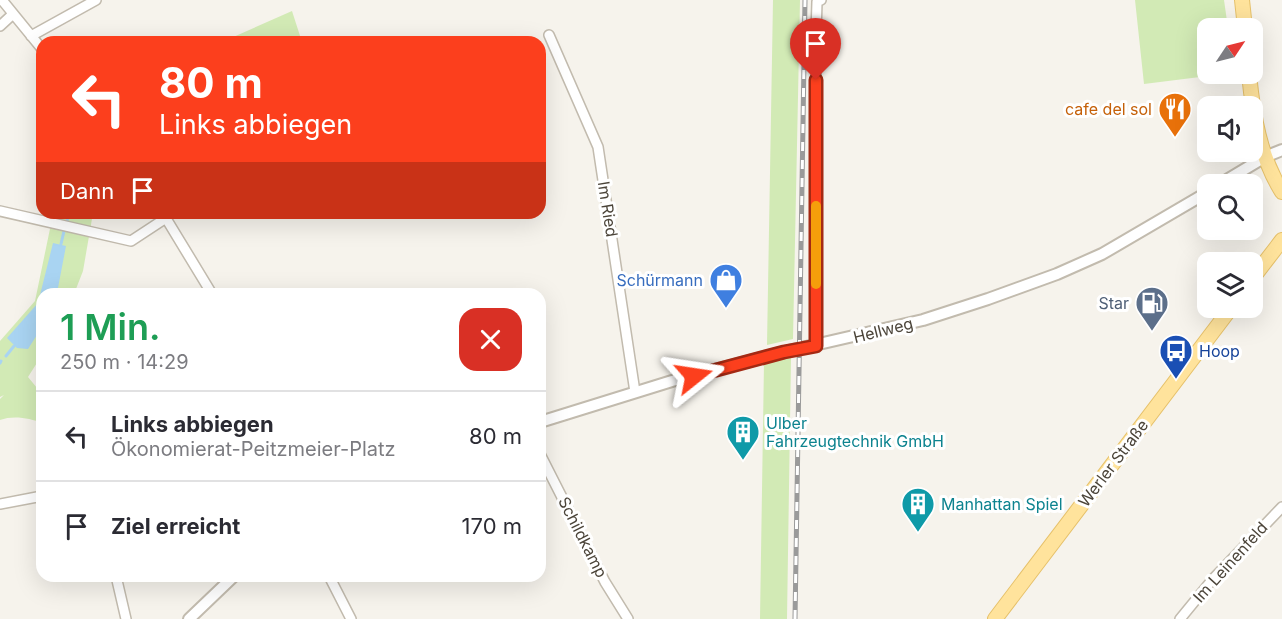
<!DOCTYPE html>
<html lang="de">
<meta charset="utf-8">
<style>
body{margin:0;font-family:Inter,sans-serif;background:#f2f2f3;color:#2b2b33;height:100vh;display:flex;flex-direction:column;font-size:22px;white-space:nowrap}
*{box-sizing:border-box;margin:0}
p{font-size:20px;color:#7c7c81}
.icon{flex:none;width:33px;height:33px;fill:none;stroke:currentColor;stroke-width:2;stroke-linecap:round;stroke-linejoin:round}
.map{position:relative;flex:1;overflow:hidden}
.details{position:absolute;left:36px;top:288px;width:510px;height:294px;display:flex;flex-direction:column;background:#fff;border-radius:18px;box-shadow:0 6px 24px #0002}
.details>*{flex:none}
.guide{position:absolute;left:36px;top:36px;width:510px;height:183px;border-radius:18px;box-shadow:0 6px 24px #0002;background:#fc3f1d;color:#fff;overflow:hidden}
.needle{width:39px;rotate:55deg}
.tools{position:absolute;left:1197px;top:18px;display:grid;gap:12px}
.tools a{display:grid;place-items:center;width:66px;height:66px;border-radius:12px;background:#fff;box-shadow:0 6px 24px #0002;font-size:30px}
.pin{position:absolute;display:grid;place-items:center;width:51px;height:51px;color:#fff;margin:-62px -26px;border-radius:50% 50% 50% 0;rotate:-45deg;box-shadow:0 0 6px #0007}
.pin .icon{rotate:45deg}
.me{position:absolute;width:66px;margin:-33px;rotate:75deg;stroke-linejoin:round;filter:drop-shadow(0 0 4px #0008)}
.turn{display:flex;align-items:center;gap:21px;height:126px;padding:0 24px;font-size:27px}
.turn .icon{width:78px;height:78px;stroke-width:2.5}
.turn b{display:block;font-size:42px;line-height:51px}
.then{display:flex;align-items:center;height:57px;padding:0 24px;background:#0003;gap:12px;font-size:22px}
.round{display:grid;place-items:center;flex:none;width:63px;height:63px;border-radius:18px;background:#f2f2f3}
.head{display:flex;align-items:center;justify-content:space-between;height:102px;padding:0 24px}
h1{font-size:36px;font-weight:600;line-height:45px;color:#1e9e55}
ul{padding:0;list-style:none}
li{display:flex;align-items:center;gap:18px;height:90px;padding:0 24px;border-top:2px solid #e1e1e2}
li div{flex:1}
li b{display:block;font-size:22px}
li em{font-style:normal}
.map>svg:first-child{display:block}
</style>
<div class="map">
<svg width="1282" height="619" viewBox="0 0 1282 619">
<rect width="100%" height="100%" fill="#f6f3ec"/>
<path fill="#d2eab5" d="M773 0H800L793 339 767 345Z
M1135 0H1224L1228 28H1208V74H1224L1144 84Z
M292 11 302 42H222Z
M58 213H93L83 271 74 294H42V355L28 377 42 394V423C30 418 13 415 0 420V399L4 395 0 397V341L35 301 51 224H56Z
M791 357 787 619H760L764 362Z"/>
<path fill="#a9d4f2" d="M53 243 66 246 57 293 42 294V327L28 349 17 348 7 338 38 303Z"/>
<g fill="none" stroke-linecap="round" stroke-linejoin="round">
<path stroke="#a9d4f2" stroke-width="3" d="M67 221 69 213
M61 244 64 231
M6 356 14 346
M0 363 1 361"/>
<g stroke="#c2bbae" stroke-width="12">
<path id="minor" d="M2 0 42 49
M0 26 13 14
M549 35 598 147 635 392
M31 36 96 0
M0 211 131 241 166 218
M164 215 212 294
M816 346V34L817 2 821 0
M540 454 605 582 628 619
M0 504 37 497 42 500
M116 576 126 619
M329 576 351 619
M1180 619 1212 580 1282 507"/>
</g>
<g stroke="#c2bbae" stroke-width="14">
<path id="tertiary" d="M1220 184 1265 157 1282 150
M540 422 672 381 784 352 923 320 988 299 1057 274 1102 254 1208 192
M189 619 234 576"/>
</g>
<g stroke="#e6c16a" stroke-width="16">
<path id="primary" d="M1242 0 1245 28
M1249 74C1253 115 1260 157 1282 192
M1252 279 1282 240
M995 619 1231 308"/>
</g>
<use href="#minor" stroke="#fff" stroke-width="9"/>
<use href="#tertiary" stroke="#fff" stroke-width="10"/>
<use href="#primary" stroke="#ffe39c" stroke-width="14"/>
<g stroke="#9a9a9a" stroke-width="5">
<path id="rail" d="M795 619 805 0"/>
</g>
<use href="#rail" stroke="#fff" stroke-width="3" stroke-dasharray="9" stroke-linecap="butt"/>
</g>
<g fill="none" stroke-linecap="round" stroke-linejoin="round">
<g stroke="#a42913" stroke-width="15">
<path id="route" d="M694 376 784 352 816 346V80"/>
</g>
<use href="#route" stroke="#fc3f1d" stroke-width="10"/>
<path stroke="#f59e0b" stroke-width="10" d="M816 284V206"/>
</g>
<defs>
<g id="restaurant-pin" transform="scale(1.725)"><path d="M0 17L-7.5 6A9.5 9.5 0 1 1 7.5 6Z" fill="#e8710a" stroke="#fff"/><path d="M-5-6h1v4h1v-4h1v4h1v-4h1v5L-1.5 .5V6h-2V.5L-5-1ZM5-6V6H3V1.5H1.5Q1.5-4 5-6Z" fill="#fff"/></g>
<g id="shop-pin" transform="scale(1.725)"><path d="M0 17L-7.5 6A9.5 9.5 0 1 1 7.5 6Z" fill="#3f7fe0" stroke="#fff"/><path d="M-5-2.5h2.3a2.7 3.5 0 0 1 5.4 0H5L5.5 6h-11ZM-1.5-2.5h3a1.5 2.3 0 0 0-3 0Z" fill="#fff"/></g>
<g id="fuel-pin" transform="scale(1.725)"><path d="M0 17L-7.5 6A9.5 9.5 0 1 1 7.5 6Z" fill="#5c6f8a" stroke="#fff"/><path d="M-5.5-6h7V0h2V4h1.3V-2.5L3-4.5l.8-.8L6-3V5H2.5V1h-1V6h-7ZM-4.2-4.7v3.2H.2V-4.7Z" fill="#fff"/></g>
<g id="bus-pin" transform="scale(1.725)"><path d="M0 17L-7.5 6A9.5 9.5 0 1 1 7.5 6Z" fill="#1a4fb4" stroke="#fff"/><path d="M-5-6H5V4H4V6H2V4H-2V6H-4V4H-5ZM-3.5-4V0h7V-4ZM-3.5 1.2v1.5H-2V1.2ZM2 1.2v1.5H3.5V1.2Z" fill="#fff"/></g>
<g id="building-pin" transform="scale(1.725)"><path d="M0 17L-7.5 6A9.5 9.5 0 1 1 7.5 6Z" fill="#0f9aa8" stroke="#fff"/><path d="M-4-6H4V6H1V3H-1V6H-4ZM-2.5-4.3h1.7v1.8h-1.7ZM.8-4.3h1.7v1.8H.8ZM-2.5-1h1.7V.8h-1.7ZM.8-1h1.7V.8H.8Z" fill="#fff"/></g>
</defs>
<g fill-rule="evenodd">
<use href="#restaurant-pin" x="1175" y="109"/>
<use href="#shop-pin" x="726" y="280"/>
<use href="#fuel-pin" x="1152" y="303"/>
<use href="#bus-pin" x="1176" y="351"/>
<use href="#building-pin" x="743" y="432"/>
<use href="#building-pin" x="918" y="504"/>
</g>
<g text-anchor="middle" stroke-width="6" stroke-linejoin="round" paint-order="stroke">
<g font-size="16" fill="#c56008" stroke="#fff" text-anchor="end">
<text x="1152" y="115">cafe del sol</text>
</g>
<g font-size="16" fill="#4b4439" stroke="#fff">
<text transform="translate(608 209) rotate(81)" y="6">Im Ried</text>
<text transform="translate(883 330) rotate(-14)" y="6">Hellweg</text>
<text transform="translate(1113 463) rotate(-53)" y="6">Werler Straße</text>
<text transform="translate(583 537) rotate(63)" y="6">Schildkamp</text>
<text transform="translate(1230 562) rotate(-48)" y="6">Im Leinenfeld</text>
</g>
<g font-size="16" fill="#366cbe" stroke="#fff" text-anchor="end">
<text x="703" y="286">Schürmann</text>
</g>
<g font-size="16" fill="#4e5e75" stroke="#fff" text-anchor="end">
<text x="1129" y="309">Star</text>
</g>
<g font-size="16" fill="#164399" stroke="#fff" text-anchor="start">
<text x="1199" y="357">Hoop</text>
</g>
<g font-size="16" fill="#0d838f" stroke="#fff" text-anchor="start">
<text x="766" y="429">Ulber<tspan x="766" dy="18">Fahrzeugtechnik GmbH</tspan></text>
<text x="941" y="510">Manhattan Spiel</text>
</g>
</g>
</svg>
<div class="tools">
<a><svg class="needle" viewBox="-14 -14 28 28"><path d="M0-13l5 13h-10z" fill="#e53935"/><path d="M0 13l5-13h-10z" fill="#7c7c81"/></svg></a>
<a><svg class="icon" aria-label="sound" viewBox="0 0 24 24"><path d="M4 9h4l5-4v14l-5-4H4zM17 9q2 3 0 6"/></svg></a>
<a><svg class="icon" aria-label="search" viewBox="0 0 24 24"><circle cx="10" cy="10" r="6"/><path d="M15 15l6 6"/></svg></a>
<a><svg class="icon" aria-label="layers" viewBox="0 0 24 24"><path d="M12 4l9 5-9 5-9-5zM3 14l9 5 9-5"/></svg></a>
</div>
<div class="pin" style="left:816px;top:80px;background:#d93025"><svg class="icon" aria-label="arrive" viewBox="0 0 24 24"><path d="M6 21V4h12l-3 4 3 4H6"/></svg></div>
<svg class="me" style="left:694px;top:376px" viewBox="-20 -20 40 40"><path d="M0-17L14 15 0 8-14 15z" fill="#fc3f1d" stroke="#fff" stroke-width="4"/></svg>
<div class="guide">
<div class="turn"><svg class="icon" aria-label="left" viewBox="0 0 24 24"><path d="M17 20v-9H6M10 6l-5 5 5 5"/></svg><div><b>80 m</b>Links abbiegen</div></div>
<div class="then">Dann<svg class="icon" aria-label="arrive" viewBox="0 0 24 24"><path d="M6 21V4h12l-3 4 3 4H6"/></svg></div>
</div>
<section class="details">
<div class="head"><div><h1>1 Min.</h1><p>250 m · 14:29</p></div><a class="round" style="background:#d93025;color:#fff"><svg class="icon" aria-label="close" viewBox="0 0 24 24"><path d="M6 6l12 12M18 6L6 18"/></svg></a></div>
<ul>
<li><svg class="icon" aria-label="left" viewBox="0 0 24 24"><path d="M17 20v-9H6M10 6l-5 5 5 5"/></svg><div><b>Links abbiegen</b><p>Ökonomierat-Peitzmeier-Platz</p></div><em>80 m</em></li>
<li><svg class="icon" aria-label="arrive" viewBox="0 0 24 24"><path d="M6 21V4h12l-3 4 3 4H6"/></svg><div><b>Ziel erreicht</b></div><em>170 m</em></li>
</ul>
</section>
</div>
